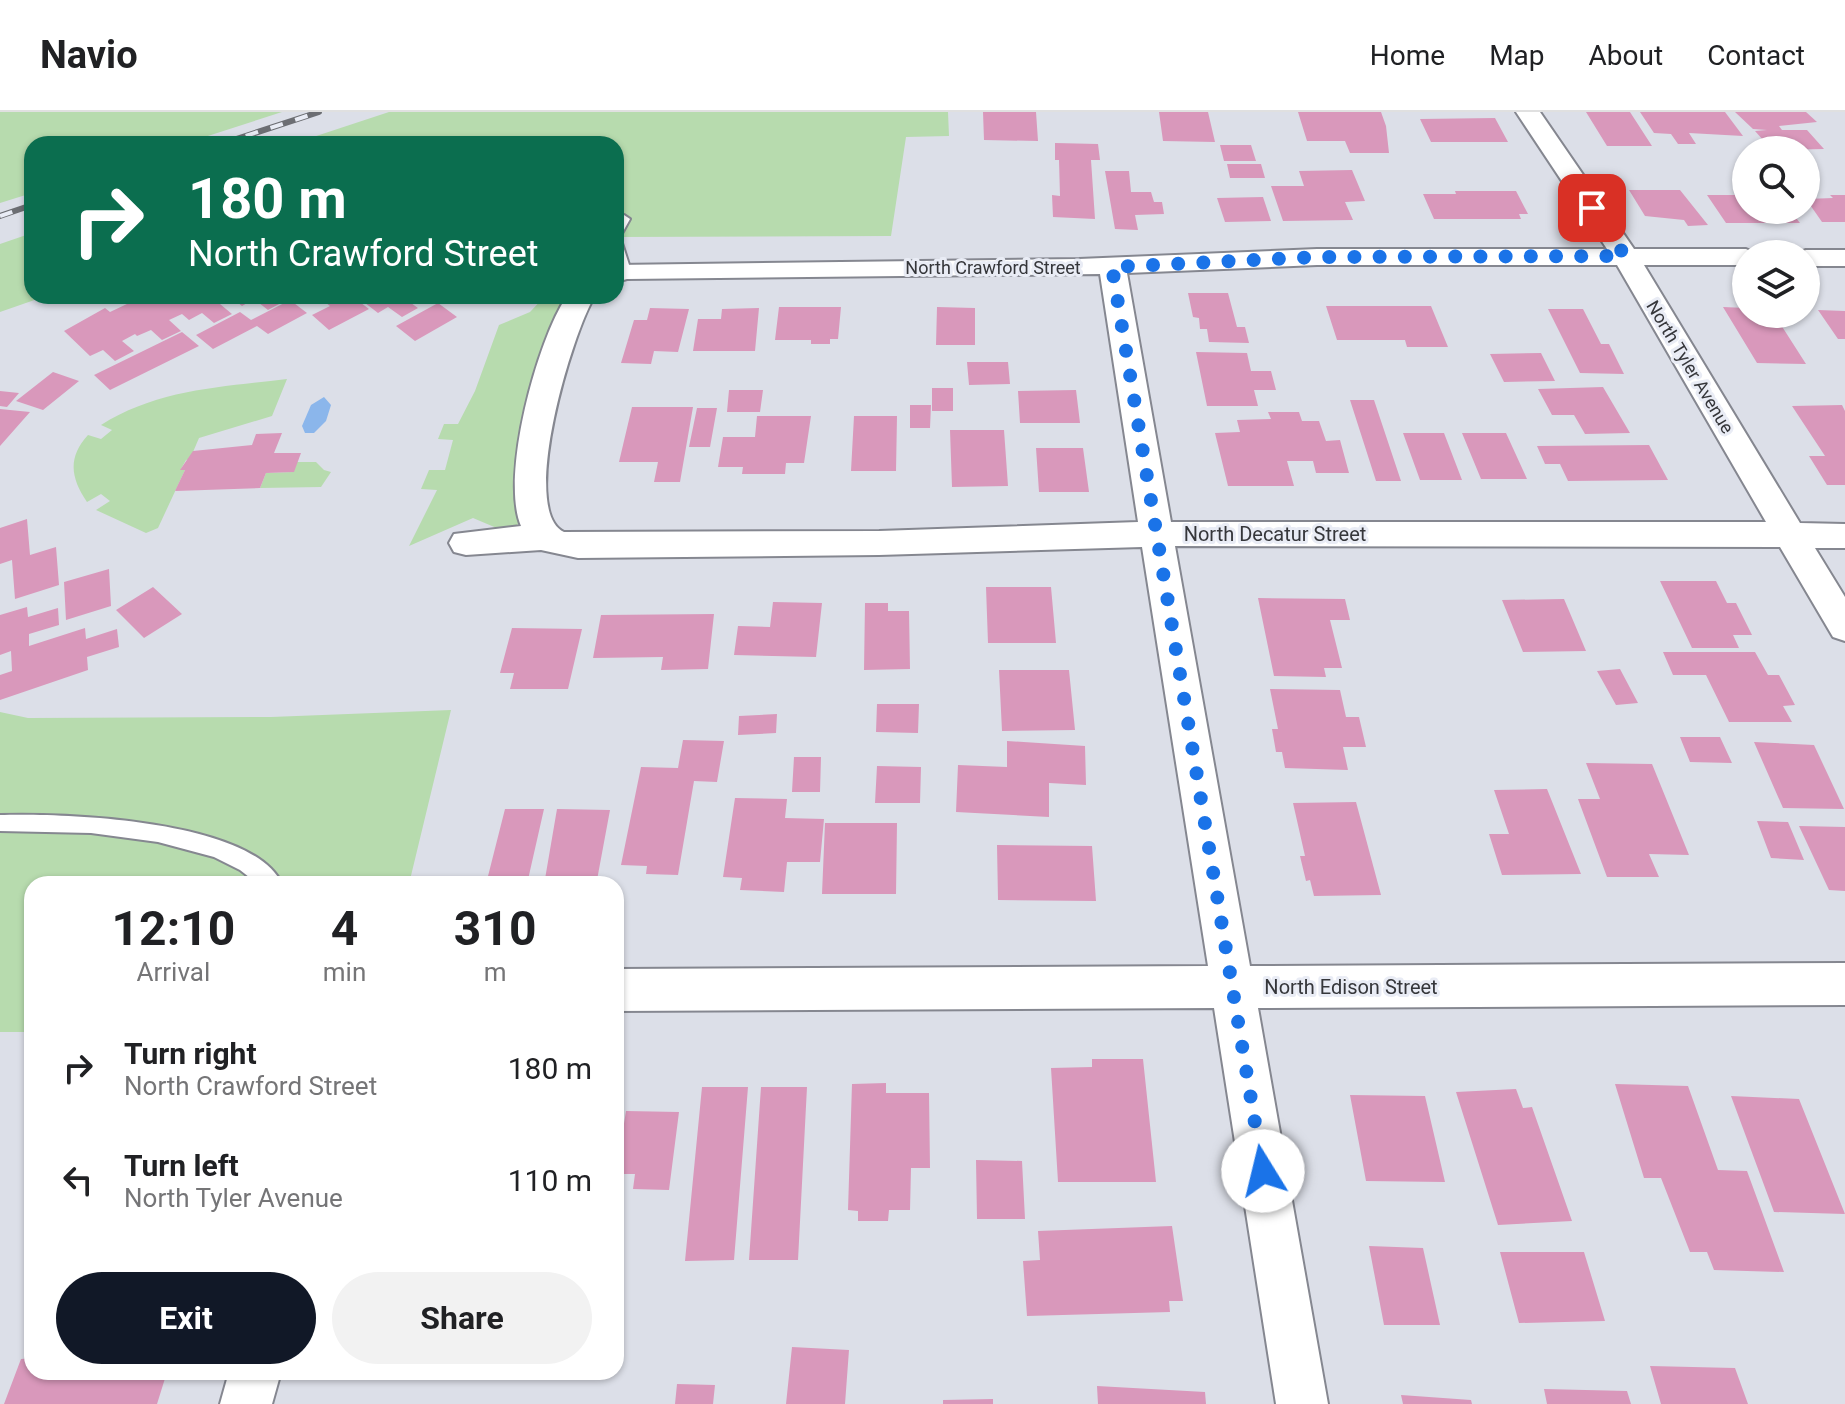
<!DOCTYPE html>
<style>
body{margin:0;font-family:Roboto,sans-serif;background:#f2f2f2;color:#202124;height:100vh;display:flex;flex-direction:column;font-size:30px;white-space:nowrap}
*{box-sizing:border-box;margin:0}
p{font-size:26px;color:#757577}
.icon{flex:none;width:44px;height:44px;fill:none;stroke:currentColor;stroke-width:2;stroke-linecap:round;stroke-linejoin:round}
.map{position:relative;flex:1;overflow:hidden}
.panel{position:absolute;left:24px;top:764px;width:600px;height:504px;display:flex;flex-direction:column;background:#fff;border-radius:24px;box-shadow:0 2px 6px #0004}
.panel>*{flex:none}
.hud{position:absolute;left:24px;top:24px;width:600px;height:168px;border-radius:24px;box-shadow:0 2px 6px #0004;background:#0b6e4f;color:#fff;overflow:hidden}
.tools{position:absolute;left:1732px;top:24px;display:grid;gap:16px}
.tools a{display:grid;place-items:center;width:88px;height:88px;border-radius:50%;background:#fff;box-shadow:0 2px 6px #0004;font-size:40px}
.pin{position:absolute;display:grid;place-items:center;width:68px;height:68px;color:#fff;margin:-34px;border-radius:16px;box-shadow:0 4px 12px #0006}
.me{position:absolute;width:88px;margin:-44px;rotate:351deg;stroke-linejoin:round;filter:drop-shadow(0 0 6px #0008)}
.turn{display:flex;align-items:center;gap:28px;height:168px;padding:0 32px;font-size:36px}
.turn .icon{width:104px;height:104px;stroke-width:2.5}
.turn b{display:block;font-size:56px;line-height:68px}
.eta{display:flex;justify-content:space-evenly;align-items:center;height:136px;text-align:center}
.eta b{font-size:48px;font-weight:700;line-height:56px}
.cta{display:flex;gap:16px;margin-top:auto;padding:16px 32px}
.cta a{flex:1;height:92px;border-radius:48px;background:#111827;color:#fff;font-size:32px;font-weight:700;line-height:92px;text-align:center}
.cta a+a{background:#f2f2f2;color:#202124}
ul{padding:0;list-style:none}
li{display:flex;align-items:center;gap:24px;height:112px;padding:0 32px}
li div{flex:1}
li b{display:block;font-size:30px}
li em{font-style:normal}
header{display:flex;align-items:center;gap:48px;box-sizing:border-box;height:112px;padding:0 40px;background:#fff;border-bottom:2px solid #e0e0e0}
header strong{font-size:38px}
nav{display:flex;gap:44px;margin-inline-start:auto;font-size:28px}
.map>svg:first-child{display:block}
</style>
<header>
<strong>Navio</strong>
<nav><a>Home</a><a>Map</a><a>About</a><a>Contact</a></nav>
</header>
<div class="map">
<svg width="1845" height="1292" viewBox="0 0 1845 1292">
<rect width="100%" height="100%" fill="#dcdfe8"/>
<path fill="#b7dbae" d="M0 0H282L183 32H32V81L0 91Z
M389 0H948L949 24 906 25 891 124 616 125V32H292Z
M32 121V184H46L0 200V132Z
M545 184H572L520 409 516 415 499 417 473 406 409 434 437 378 421 377 429 358H445L453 328 438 327 444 312H458L475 279 499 213 530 200Z
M287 267 272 304 199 326 190 347 186 348 181 357 185 358 158 416 146 421 96 398 110 389 101 382 87 390C70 365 68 345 88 323L101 327 112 318 101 313C158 277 222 275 287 267Z
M297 350H316L324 358 331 360 321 375 260 376 266 361 293 360Z
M451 598 409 772H32V920H0V600L28 606 271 605Z"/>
<path fill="#8bb6eb" d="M324 285 331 293 326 309 314 321H305L302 314 311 293Z"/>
<path fill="#d998bb" d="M983 0H1036L1038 29 984 28Z
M1159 0H1208L1215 30 1163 29Z
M1298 0H1381L1386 14 1389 41H1350L1345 29H1307Z
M1586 0H1630L1652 34H1607Z
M1640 0H1725L1743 24 1689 21 1696 32H1678L1671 22 1654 21Z
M1735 0H1806L1817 10 1779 14 1782 18H1807L1824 37 1772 38 1755 19 1767 18 1753 17Z
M1495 6 1508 30H1431L1420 7Z
M1055 31 1098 32 1100 48H1091L1095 107 1053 105 1052 83 1060 84 1059 48H1055Z
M1220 33H1251L1256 49H1224Z
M1227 52H1261L1265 66H1230Z
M1352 58 1365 89 1345 90 1353 108 1283 109 1271 74H1304L1299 59Z
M1105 59H1129L1131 80H1151L1154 90H1162L1164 102 1135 103 1138 118 1115 117Z
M1629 78H1680L1708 113 1688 114 1684 108 1645 104Z
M1455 79H1516L1528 102H1519L1521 107H1434L1423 82H1456Z
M1707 83H1746V98H1790L1800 111H1726Z
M1830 83H1845V110H1822L1806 87 1833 86Z
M1263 85 1271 109 1225 110 1217 86Z
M1188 181H1228L1237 215H1245L1249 231 1209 230 1207 217H1200L1199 206 1193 205Z
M131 184H276L283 190 268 198 254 187 242 194 232 186 220 192 232 202 214 211 202 201 189 208 182 202 169 208 181 219 162 228 151 218 137 224 135 222 122 229 134 239 115 249 103 238 90 244 64 219 105 196 110 200 129 191 125 187Z
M317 184H352L369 197 329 218 312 203 330 194Z
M356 184H409L404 186 418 196 402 205 388 195 378 201Z
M290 188 307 201 268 222 257 214 213 237 196 223 240 200 251 208Z
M438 191 457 205 415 229 396 214Z
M1326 194H1431L1448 235H1407L1405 228H1337Z
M779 195H841L838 227H830V232H811V228H775Z
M937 195 975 196V233H936Z
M1723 195 1746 196V202H1774L1806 252 1757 251Z
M650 196 689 197 678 240 654 239 651 252 621 251 634 208H647Z
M759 196 755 239H693L698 207H721L722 197Z
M1548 197H1583L1601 232H1609L1624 262 1580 261Z
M1818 198 1845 199V227H1838Z
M182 220 199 234 110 278 94 263Z
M1196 240 1247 241 1251 259H1271L1276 278H1254L1258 294H1207Z
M1541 241 1555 269 1504 270 1490 242Z
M967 250H1008L1010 272 969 273Z
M53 260 79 269 43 298 16 289Z
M1603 275 1630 321 1585 322 1574 303H1552L1538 277Z
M932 276H953V299H932Z
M729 278H763L760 300H727Z
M1076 278 1080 311H1020L1018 279Z
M0 279 19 281 7 295 0 294Z
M1350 288H1374L1401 369H1376Z
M910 293H931L930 316H910Z
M1842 293 1845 299V373H1827L1809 344H1825L1792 294Z
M632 295H693L680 370H654L658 350H619Z
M697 296H717L710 335H689Z
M0 297 30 300 0 334Z
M1268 300H1299L1302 309H1319L1326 329 1340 328 1349 361H1316L1313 349H1287L1294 374H1228L1215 321 1240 320 1237 308 1271 307Z
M757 304H811L804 351H786L785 362H742L743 355H718L723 325H755Z
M854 304H897L896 359H851Z
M950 318H1004L1008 374 952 375Z
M282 321 274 341H301L294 360 266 361 260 376 175 379 185 358H180L193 339 252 333 256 322Z
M1403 321H1444L1462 368H1420Z
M1462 321H1506L1527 367H1481Z
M1649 333 1668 368 1568 369 1560 352H1545L1537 334Z
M1036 336H1083L1089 380H1039Z
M27 407 30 443 56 435 59 473 15 487 12 448 0 452V416Z
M109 457 111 494 66 508 64 470Z
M1660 469H1716L1727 491H1736L1752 523H1733L1739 536H1692Z
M153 475 182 502 144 526 116 498Z
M986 475H1051L1056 531H988Z
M1258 486 1345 487 1350 508H1330L1342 556H1324L1326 565 1274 564Z
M1564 487 1586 539 1523 540 1502 488Z
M773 490 822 491 816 545 734 543 738 514 770 515Z
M865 491H888V499H909L910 557 864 558Z
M27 495 28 505 58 496 59 513 29 522V534L85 516 86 527 117 517 119 535 87 545 88 558 0 588V563L12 559 11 539 0 543V503Z
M714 502 708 557 661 558 663 545 593 546 601 503Z
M512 516 582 517 568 577H510L514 561H500Z
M1663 540H1755L1768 563H1779L1795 593 1783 594 1792 610H1729L1706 563H1673Z
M1620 557 1638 591 1616 593 1597 559Z
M999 558H1069L1075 618 1002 619Z
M1270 577 1340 578 1346 605H1359L1366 635H1343L1348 658 1285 656 1282 640H1276L1272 617H1278Z
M877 592H919L918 621 876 620Z
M777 602 776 621 738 623 739 604Z
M1680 625H1720L1732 651 1690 650Z
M683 628 724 629 717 670 694 669 678 763 646 762 647 754 621 753 641 655 678 656Z
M1007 629 1085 634 1086 673 1049 671V705L956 700 958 653 1007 655Z
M1754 630 1814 633 1844 697 1783 696Z
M794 645H821L820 680H792Z
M1586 651 1652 652 1689 743 1649 742 1659 765H1607L1578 687H1600Z
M877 654 921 655 920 691H875Z
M1547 677 1581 762 1502 763 1489 722H1509L1494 678Z
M735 686 787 687 785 706 824 707 820 750H787L784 780 740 778 742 766 723 765Z
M1356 690 1381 783 1314 784 1310 768 1306 769 1300 744H1305L1293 691Z
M505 697H544L527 772H486Z
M557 697 610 698 597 768 545 767Z
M1757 709 1788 710 1804 748 1771 746Z
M825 711H897L896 782H822Z
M1799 714 1845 715V779L1829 778Z
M997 733 1092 734 1096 789 998 788Z
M1092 947H1143L1156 1070H1058L1051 956 1092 955Z
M886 971V981H929L930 1056H911L910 1098H889L888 1109H858V1099L848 1098 852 972Z
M1615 972 1688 974 1718 1058 1747 1059 1784 1160 1714 1158 1707 1140H1690L1661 1066H1644Z
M702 975H748L734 1148 685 1149Z
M761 975H807L798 1148H749Z
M1516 977 1523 996 1532 995 1572 1109 1498 1113 1456 980Z
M1350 983 1425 984 1445 1070 1366 1069Z
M1731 984 1799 987 1845 1102 1774 1100Z
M626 999 679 1000 669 1078 633 1077 635 1062H616Z
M976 1048 1022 1049 1025 1107H977Z
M1172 1114 1183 1189H1169L1170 1200 1027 1204 1023 1149 1040 1148 1038 1119Z
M1369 1134 1423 1136 1440 1213H1384Z
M1500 1140H1584L1605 1209 1519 1211Z
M792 1235 849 1238 845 1292H786Z
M32 1246V1260H167L157 1292H4L21 1247Z
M1650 1254 1735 1256 1748 1292H1661Z
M677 1272 715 1273 713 1292H675Z
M1097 1274 1205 1280 1206 1292H1098Z
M1544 1277 1627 1279 1631 1292H1547Z
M1401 1283 1471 1288 1472 1292H1403Z
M993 1287V1292H943V1288Z"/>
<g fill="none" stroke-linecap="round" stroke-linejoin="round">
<g stroke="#858790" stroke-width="4">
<path id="service" d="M624 103 630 107 620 125 616 126V110Z
M616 127 622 131 631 159 630 162 619 159Z
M0 703C62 701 252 707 282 772H258L240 758 214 745 158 730 91 721 0 719Z"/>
</g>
<g stroke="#858790" stroke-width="4">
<path id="minor" d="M1516 0H1540L1634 137H1746L1757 142H1746V153H1644L1800 411 1845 412V436H1815L1845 485V529L1833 525 1780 435 1175 434 1250 854 1845 851V893L1258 896 1328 1292H1276L1214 896 616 899V857L1208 854 1142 435 879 443 578 446 541 438 466 443 454 440 449 431 454 422 521 414C500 365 537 228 567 184H595C573 218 518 399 564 420L879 419 1138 410 1100 162 627 167 616 170V153L1079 147 1317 137H1607ZM1317 153H1617L1766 410H1171L1127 161Z
M1806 138H1845V154H1806V142H1795Z
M229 1260H281L272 1292H220Z"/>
</g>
<use href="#service" fill="#fff" fill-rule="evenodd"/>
<use href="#minor" fill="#fff" fill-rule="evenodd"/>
<g stroke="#6c6e73" stroke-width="6">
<path id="rail" d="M221 32 319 0
M0 104 32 93"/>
</g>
<use href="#rail" stroke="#e9ecf5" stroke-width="4" stroke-dasharray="13" stroke-linecap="butt"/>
</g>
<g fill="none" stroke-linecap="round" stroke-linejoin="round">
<path stroke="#1a73e8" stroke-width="14" stroke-dasharray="0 25.2" d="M1263 1059 1112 155 1317 145 1625 144 1592 96"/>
</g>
<g text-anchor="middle" stroke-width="6" stroke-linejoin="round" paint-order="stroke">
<g font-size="18" fill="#35363a" stroke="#e9ecf5">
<text x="993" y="162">North Crawford Street</text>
<text transform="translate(1690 255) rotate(59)" y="6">North Tyler Avenue</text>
</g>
<g font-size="20" fill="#35363a" stroke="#e9ecf5">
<text x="1275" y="429">North Decatur Street</text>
<text x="1351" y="882">North Edison Street</text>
</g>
</g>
</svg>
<div class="tools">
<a><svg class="icon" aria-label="search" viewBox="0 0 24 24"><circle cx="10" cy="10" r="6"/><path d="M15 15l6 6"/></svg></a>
<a><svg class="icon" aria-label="layers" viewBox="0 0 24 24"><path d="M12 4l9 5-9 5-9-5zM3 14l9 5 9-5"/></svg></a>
</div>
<div class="pin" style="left:1592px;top:96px;background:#d93025"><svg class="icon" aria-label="arrive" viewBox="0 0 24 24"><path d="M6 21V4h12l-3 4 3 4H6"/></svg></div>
<svg class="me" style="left:1263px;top:1059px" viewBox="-20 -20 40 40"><circle r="19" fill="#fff"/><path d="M0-13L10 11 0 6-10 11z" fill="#1a73e8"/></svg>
<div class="hud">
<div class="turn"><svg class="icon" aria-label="right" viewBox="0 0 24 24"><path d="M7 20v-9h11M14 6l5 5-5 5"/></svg><div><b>180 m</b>North Crawford Street</div></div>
</div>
<section class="panel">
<div class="eta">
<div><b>12:10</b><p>Arrival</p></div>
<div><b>4</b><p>min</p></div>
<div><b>310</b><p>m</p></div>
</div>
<ul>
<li><svg class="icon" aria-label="right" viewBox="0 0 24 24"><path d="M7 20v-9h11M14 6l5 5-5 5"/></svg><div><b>Turn right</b><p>North Crawford Street</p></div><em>180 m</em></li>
<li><svg class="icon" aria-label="left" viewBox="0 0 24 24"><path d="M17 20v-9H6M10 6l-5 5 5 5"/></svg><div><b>Turn left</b><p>North Tyler Avenue</p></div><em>110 m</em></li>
</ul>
<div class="cta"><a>Exit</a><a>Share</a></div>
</section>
</div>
